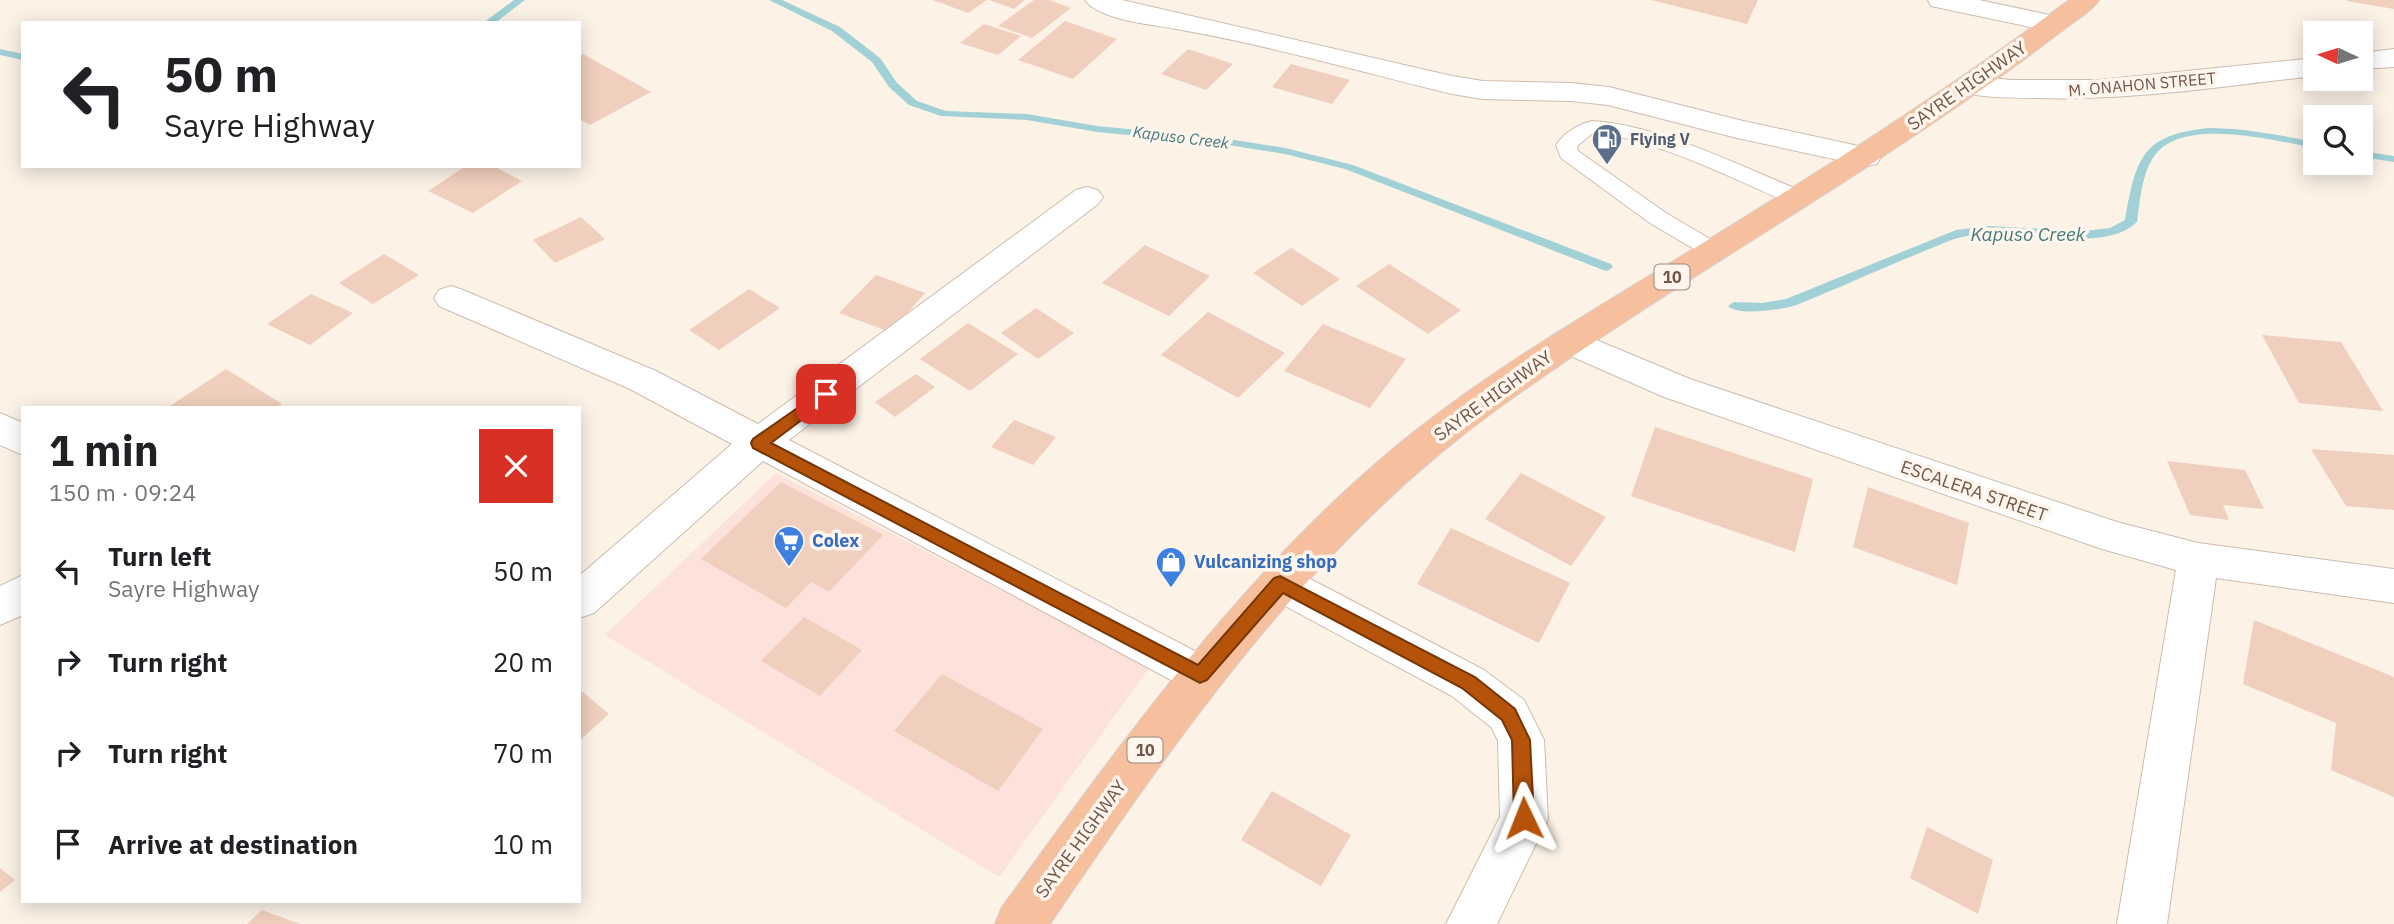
<!DOCTYPE html>
<meta charset="utf-8">
<style>
body{margin:0;font-family:"IBM Plex Sans",sans-serif;background:#f6f6f6;color:#202124;height:100vh;display:flex;flex-direction:column;font-size:26px;white-space:nowrap}
*{box-sizing:border-box;margin:0}
p{font-size:23px;color:#757577}
.icon{flex:none;width:38px;height:38px;fill:none;stroke:currentColor;stroke-width:2;stroke-linecap:round;stroke-linejoin:round}
.map{position:relative;flex:1;overflow:hidden}
.panel{position:absolute;left:21px;top:406px;width:560px;height:497px;display:flex;flex-direction:column;background:#fff;border-radius:0px;box-shadow:0 4px 18px #0003}
.panel>*{flex:none}
.guide{position:absolute;left:21px;top:21px;width:560px;height:147px;border-radius:0px;box-shadow:0 4px 18px #0003;background:#fff;color:#202124;overflow:hidden}
.needle{width:46px;rotate:274deg}
.tools{position:absolute;left:2303px;top:21px;display:grid;gap:14px}
.tools a{display:grid;place-items:center;width:70px;height:70px;border-radius:0px;background:#fff;box-shadow:0 4px 18px #0003;font-size:35px}
.pin{position:absolute;display:grid;place-items:center;width:60px;height:60px;color:#fff;margin:-30px;border-radius:14px;box-shadow:0 4px 10px #0006}
.me{position:absolute;width:77px;margin:-38px;rotate:358deg;stroke-linejoin:round;filter:drop-shadow(0 0 5px #0008)}
.turn{display:flex;align-items:center;gap:24px;height:147px;padding:0 28px;font-size:32px}
.turn .icon{width:91px;height:91px;stroke-width:2.5}
.turn b{display:block;font-size:49px;line-height:60px}
.round{display:grid;place-items:center;flex:none;width:74px;height:74px;border-radius:0px;background:#f6f6f6}
.summary{display:flex;align-items:center;justify-content:space-between;height:119px;padding:0 28px}
h1{font-size:42px;font-weight:800;line-height:52px}
ul{padding:0;list-style:none}
li{display:flex;align-items:center;gap:21px;height:91px;padding:0 28px}
li div{flex:1}
li b{display:block;font-size:26px}
li em{font-style:normal}
.map>svg:first-child{display:block}
</style>
<div class="map">
<svg width="2394" height="924" viewBox="0 0 2394 924">
<rect width="100%" height="100%" fill="#fcf2e6"/>
<path fill="#fce2da" d="M776 473 1149 668 999 877 605 635Z"/>
<g fill="none" stroke-linecap="round" stroke-linejoin="round">
<path fill="#a1d1d6" fill-rule="evenodd" d="M514 0H525L495 23H483Z
M769 0H782L840 27 880 58 897 83 917 101 946 111 1027 114 1097 126 1222 138 1285 148 1353 165 1611 264 1613 267 1607 271 1603 270 1345 169 1285 154 1222 144 1097 132 1027 120 941 116 909 105 889 87 872 62 832 31Z
M0 49 23 54V60L0 55Z
M2208 128C2244 128 2279 135 2315 142V148C2276 141 2184 116 2155 155 2142 172 2140 201 2137 222 2099 259 2000 220 1949 241 1912 256 1876 271 1840 287 1823 293 1807 302 1790 307 1776 310 1738 316 1728 306L1734 302 1762 303 1786 299 1956 230 1989 226 2085 231 2110 228 2125 220C2136 159 2141 135 2208 128Z
M2361 151 2394 156V162L2361 157Z"/>
</g>
<path fill="#f0cfbe" d="M933 0H987L968 13Z
M989 0H1025L1014 9Z
M1034 0H1049L1071 8 1032 38 998 26Z
M1651 0H1758L1747 24Z
M2347 0H2394V9L2347 1Z
M1065 21 1117 39 1073 79 1018 60Z
M984 24 1021 36 998 55 960 43Z
M1188 49 1233 64 1206 90 1161 74Z
M583 54 651 92 590 125 579 119V56Z
M1291 64 1350 80 1332 104 1272 87Z
M466 166H493L522 181 473 213 428 191Z
M581 217 605 239 555 263 533 240Z
M1145 245 1210 276 1169 316 1102 283Z
M1291 248 1340 279 1302 306 1253 273Z
M384 254 419 275 373 304 339 283Z
M1389 264 1461 310 1428 334 1356 286Z
M876 275 925 293 890 332 839 313Z
M749 289 780 308 719 350 689 330Z
M311 294 353 313 310 345 267 324Z
M1036 308 1074 333 1038 359 1001 333Z
M1208 312 1285 353 1238 398 1161 355Z
M968 323 1018 354 970 391 920 359Z
M1323 324 1406 359 1370 408 1284 371Z
M2262 335 2341 342 2383 411 2299 403Z
M226 369 282 404 277 408H167Z
M916 374 935 387 895 417 875 402Z
M1014 420 1056 437 1033 465 991 447Z
M1655 427 1813 479 1795 552 1631 496Z
M2311 449 2394 455V510L2346 506Z
M2167 461 2245 470 2264 509 2223 505 2229 520 2190 515Z
M1521 473 1606 517 1571 566 1485 519Z
M781 482 883 535 829 592 811 582 786 608 701 559Z
M1868 487 1969 523 1957 585 1853 547Z
M1451 528 1570 583 1539 643 1417 584Z
M804 617 862 650 820 696 761 661Z
M2254 620 2394 677V797L2331 770 2336 723 2243 684Z
M942 674 1043 729 998 791 894 731Z
M579 689 609 714 579 741Z
M1272 791 1351 835 1321 886 1241 840Z
M1927 827 1993 860 1978 914 1910 878Z
M0 868 15 880 0 892Z
M262 910 300 924H247Z"/>
<g fill="none" stroke-linecap="round" stroke-linejoin="round">
<g stroke="#cfbbaf" stroke-width="2">
<path id="service" d="M1592 121C1660 125 1742 167 1806 193L1809 198 1806 203H1790C1735 180 1652 137 1593 133L1577 146 1578 151 1666 213 1722 246 1725 251 1722 256 1714 258 1706 256 1650 223 1561 158 1556 145C1565 132 1577 125 1592 121Z"/>
</g>
<g stroke="#cfbbaf" stroke-width="2">
<path id="minor" d="M1085 0H1122L1452 76 1483 81 1571 83 1609 87 1739 120 1877 150 1881 157 1877 164 1866 166 1737 138 1608 105 1571 101 1483 99 1452 94C1358 71 1265 44 1170 28 1148 24 1098 19 1085 0Z
M1928 0H1979L2064 18 2068 24 2064 30 2054 32 1931 6Z
M1087 187 1098 190 1103 197 1098 204 789 440 1216 662 1223 675 1216 688 1201 694 1186 688 763 461 594 613 579 618V576L732 444 630 389 439 306 434 298 439 290 451 286 463 290 656 371 758 424 1076 190Z
M1570 329 1690 379 2117 522 2198 543 2394 569V603L2216 578 2167 924H2117L2176 570 2102 549 1664 397 1557 350 1552 341 1557 332Z
M0 413 23 423V455L0 445Z
M1280 566 1295 571 1484 670 1524 700 1544 740 1548 819 1497 924H1446L1500 817 1498 741 1492 728 1452 696 1265 595 1259 583 1265 571Z
M23 575V615L0 625V586Z"/>
</g>
<g stroke="#cfbbaf" stroke-width="2">
<path id="tertiary" d="M2394 49V67L2361 69V53Z
M2315 58V76C2223 86 2130 101 2038 98 2011 98 1983 98 1958 91L1953 85 1958 79 1968 76 2011 80H2098Z"/>
</g>
<g stroke="#d8d0cd" stroke-width="2">
<path id="trunk" d="M2069 0H2099C2092 11 2078 19 2067 27 2037 50 2006 73 1975 94 1820 203 1654 296 1500 407 1311 543 1179 734 1050 924H995L1002 907C1119 746 1235 582 1388 453 1481 375 1587 314 1690 251 1819 172 1947 91 2069 0Z"/>
</g>
<use href="#service" fill="#fff" fill-rule="evenodd"/>
<use href="#minor" fill="#fff" fill-rule="evenodd"/>
<use href="#tertiary" fill="#fff" fill-rule="evenodd"/>
<use href="#trunk" fill="#f6c09f" fill-rule="evenodd"/>
</g>
<path fill="#b45309" stroke="#753606" stroke-width="2" d="M826 388 832 390 834 394 832 397 771 443 1198 665 1274 578 1280 576 1475 677 1515 709 1530 740 1534 818 1531 825 1524 828 1517 825 1514 818 1512 740 1502 720 1462 688 1283 593 1207 680 1200 683 753 448 751 443 753 439Z"/>
<defs>
<g id="fuel-pin" transform="scale(1.575)"><path d="M0 17L-7.5 6A9.5 9.5 0 1 1 7.5 6Z" fill="#5c6f8a" stroke="#fef6ec"/><path d="M-5.5-6h7V0h2V4h1.3V-2.5L3-4.5l.8-.8L6-3V5H2.5V1h-1V6h-7ZM-4.2-4.7v3.2H.2V-4.7Z" fill="#fff"/></g>
<g id="supermarket-pin" transform="scale(1.575)"><path d="M0 17L-7.5 6A9.5 9.5 0 1 1 7.5 6Z" fill="#3f7fe0" stroke="#fef6ec"/><path d="M-6-5.5h2.5l.6 2H6L4.5 2H-2.5L-4.4-4H-6ZM-1.5 3.2a1.3 1.3 0 1 0 .1 0ZM3 3.2a1.3 1.3 0 1 0 .1 0Z" fill="#fff"/></g>
<g id="shop-pin" transform="scale(1.575)"><path d="M0 17L-7.5 6A9.5 9.5 0 1 1 7.5 6Z" fill="#3f7fe0" stroke="#fef6ec"/><path d="M-5-2.5h2.3a2.7 3.5 0 0 1 5.4 0H5L5.5 6h-11ZM-1.5-2.5h3a1.5 2.3 0 0 0-3 0Z" fill="#fff"/></g>
</defs>
<g fill-rule="evenodd">
<use href="#fuel-pin" x="1607" y="139"/>
<use href="#supermarket-pin" x="789" y="541"/>
<use href="#shop-pin" x="1171" y="562"/>
</g>
<g text-anchor="middle" stroke-width="7" stroke-linejoin="round" paint-order="stroke">
<g font-size="16" fill="#74574b" stroke="#fef6ec">
<text transform="translate(2142 84) rotate(-5)" y="6">M. ONAHON STREET</text>
</g>
<g font-size="16" font-style="italic" fill="#437a7f" stroke="#fef6ec">
<text transform="translate(1181 137) rotate(7)" y="6">Kapuso Creek</text>
</g>
<g font-size="16" font-weight="bold" fill="#4e5e75" stroke="#fef6ec" text-anchor="start">
<text x="1630" y="145">Flying V</text>
</g>
<g fill="#fef6ec" stroke="#9d877b" stroke-width="2">
<rect x="1654.5" y="264.5" width="35" height="25" rx="5"/>
<rect x="1127.5" y="737.5" width="35" height="25" rx="5"/>
</g>
<g font-size="16" font-weight="bold" fill="#74574b">
<text x="1672" y="283">10</text>
<text x="1145" y="756">10</text>
</g>
<g font-size="18" fill="#74574b" stroke="#fef6ec">
<text transform="translate(1967 86) rotate(-35)" y="6">SAYRE HIGHWAY</text>
<text transform="translate(1493 396) rotate(-36)" y="6">SAYRE HIGHWAY</text>
<text transform="translate(1974 491) rotate(19)" y="6">ESCALERA STREET</text>
<text transform="translate(1081 839) rotate(-54)" y="6">SAYRE HIGHWAY</text>
</g>
<g font-size="18" font-weight="bold" fill="#366cbe" stroke="#fef6ec" text-anchor="start">
<text x="812" y="547">Colex</text>
<text x="1194" y="568">Vulcanizing shop</text>
</g>
<g font-size="19" font-style="italic" fill="#437a7f" stroke="#fef6ec">
<text x="2028" y="241">Kapuso Creek</text>
</g>
</g>
</svg>
<div class="tools">
<a><svg class="needle" viewBox="-14 -14 28 28"><path d="M0-13l5 13h-10z" fill="#e53935"/><path d="M0 13l5-13h-10z" fill="#757577"/></svg></a>
<a><svg class="icon" aria-label="search" viewBox="0 0 24 24"><circle cx="10" cy="10" r="6"/><path d="M15 15l6 6"/></svg></a>
</div>
<div class="pin" style="left:826px;top:394px;background:#d93025"><svg class="icon" aria-label="arrive" viewBox="0 0 24 24"><path d="M6 21V4h12l-3 4 3 4H6"/></svg></div>
<svg class="me" style="left:1524px;top:818px" viewBox="-20 -20 40 40"><path d="M0-17L14 15 0 8-14 15z" fill="#b45309" stroke="#fff" stroke-width="4"/></svg>
<div class="guide">
<div class="turn"><svg class="icon" aria-label="left" viewBox="0 0 24 24"><path d="M17 20v-9H6M10 6l-5 5 5 5"/></svg><div><b>50 m</b>Sayre Highway</div></div>
</div>
<section class="panel">
<div class="summary"><div><h1>1 min</h1><p>150 m · 09:24</p></div><a class="round" style="background:#d93025;color:#fff"><svg class="icon" aria-label="close" viewBox="0 0 24 24"><path d="M6 6l12 12M18 6L6 18"/></svg></a></div>
<ul>
<li><svg class="icon" aria-label="left" viewBox="0 0 24 24"><path d="M17 20v-9H6M10 6l-5 5 5 5"/></svg><div><b>Turn left</b><p>Sayre Highway</p></div><em>50 m</em></li>
<li><svg class="icon" aria-label="right" viewBox="0 0 24 24"><path d="M7 20v-9h11M14 6l5 5-5 5"/></svg><div><b>Turn right</b></div><em>20 m</em></li>
<li><svg class="icon" aria-label="right" viewBox="0 0 24 24"><path d="M7 20v-9h11M14 6l5 5-5 5"/></svg><div><b>Turn right</b></div><em>70 m</em></li>
<li><svg class="icon" aria-label="arrive" viewBox="0 0 24 24"><path d="M6 21V4h12l-3 4 3 4H6"/></svg><div><b>Arrive at destination</b></div><em>10 m</em></li>
</ul>
</section>
</div>
